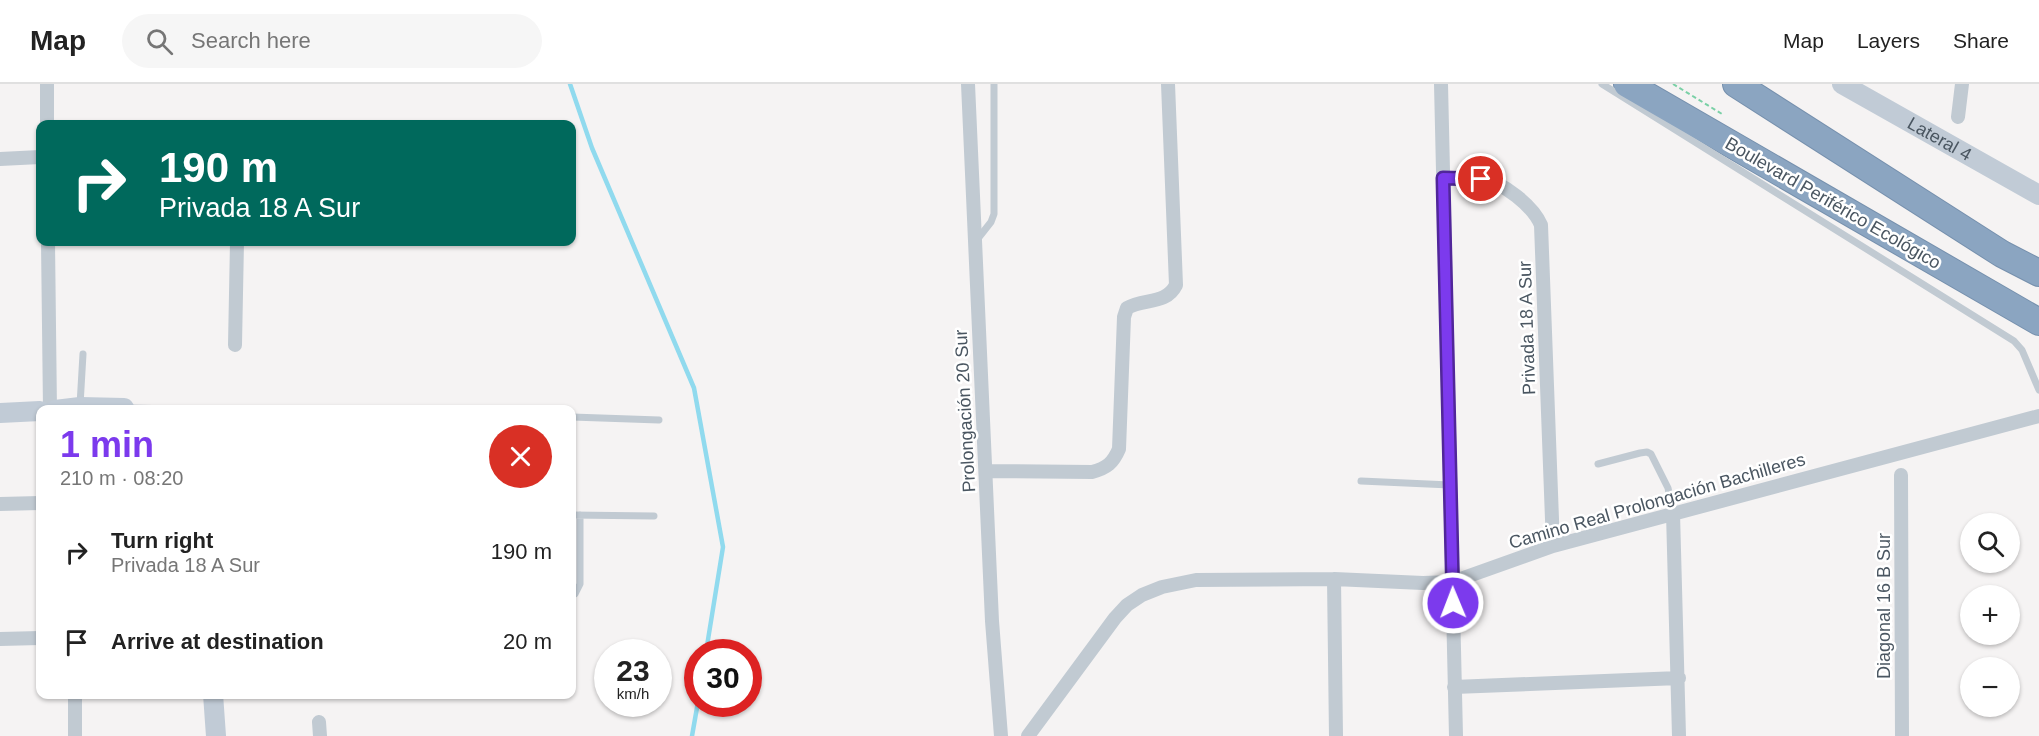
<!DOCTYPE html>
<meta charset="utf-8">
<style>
body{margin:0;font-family:Helvetica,sans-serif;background:#f6f6f6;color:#222;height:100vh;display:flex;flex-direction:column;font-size:22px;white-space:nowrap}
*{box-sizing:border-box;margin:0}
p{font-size:20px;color:#767676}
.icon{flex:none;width:33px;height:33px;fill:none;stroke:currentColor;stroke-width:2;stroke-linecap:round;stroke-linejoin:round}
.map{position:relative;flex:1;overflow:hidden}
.panel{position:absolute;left:36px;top:321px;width:540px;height:294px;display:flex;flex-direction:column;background:#fff;border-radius:12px;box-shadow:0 2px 4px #0004}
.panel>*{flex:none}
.hud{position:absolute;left:36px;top:36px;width:540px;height:126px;border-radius:12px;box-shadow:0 2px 4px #0004;background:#00695c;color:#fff;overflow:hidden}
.tools{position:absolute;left:1960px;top:429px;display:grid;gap:12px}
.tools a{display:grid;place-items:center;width:60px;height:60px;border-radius:50%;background:#fff;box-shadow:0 2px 4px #0004;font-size:30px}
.speed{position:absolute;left:594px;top:555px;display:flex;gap:12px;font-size:30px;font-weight:700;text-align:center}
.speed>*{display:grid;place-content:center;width:78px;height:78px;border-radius:50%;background:#fff;box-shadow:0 2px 4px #0004;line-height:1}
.speed small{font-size:15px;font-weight:400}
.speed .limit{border:9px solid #d22;background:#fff;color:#111}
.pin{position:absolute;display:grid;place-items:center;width:51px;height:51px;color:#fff;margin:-26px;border:3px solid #fff;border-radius:50%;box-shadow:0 2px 6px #0007}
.me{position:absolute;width:66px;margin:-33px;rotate:359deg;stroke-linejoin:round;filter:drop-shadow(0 0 4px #0008)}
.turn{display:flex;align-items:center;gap:21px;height:126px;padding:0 24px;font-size:27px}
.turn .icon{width:78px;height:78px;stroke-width:2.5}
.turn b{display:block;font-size:42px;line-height:51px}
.round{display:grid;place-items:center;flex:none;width:63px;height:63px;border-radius:32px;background:#f6f6f6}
.overview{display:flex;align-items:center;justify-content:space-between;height:102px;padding:0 24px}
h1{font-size:36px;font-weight:800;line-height:45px;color:#7c3aed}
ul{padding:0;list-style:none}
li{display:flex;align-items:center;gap:18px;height:90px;padding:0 24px}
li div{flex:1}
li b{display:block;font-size:22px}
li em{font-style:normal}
header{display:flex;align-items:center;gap:36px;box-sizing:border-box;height:84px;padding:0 30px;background:#fff;border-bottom:2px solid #e0e0e0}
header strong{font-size:28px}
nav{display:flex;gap:33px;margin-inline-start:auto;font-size:21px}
.search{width:420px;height:54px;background:#f6f6f6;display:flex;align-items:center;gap:15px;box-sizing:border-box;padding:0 21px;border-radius:33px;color:#767676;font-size:22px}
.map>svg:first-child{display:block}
</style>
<header>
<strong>Map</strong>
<div class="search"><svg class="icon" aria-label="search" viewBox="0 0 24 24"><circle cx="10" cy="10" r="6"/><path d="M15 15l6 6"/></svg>Search here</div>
<nav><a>Map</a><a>Layers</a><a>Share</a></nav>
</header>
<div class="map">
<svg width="2039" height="652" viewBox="0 0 2039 652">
<rect width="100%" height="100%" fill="#f5f3f3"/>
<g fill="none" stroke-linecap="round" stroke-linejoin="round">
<path stroke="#90daee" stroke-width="4.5" d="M570 0 592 64 694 304 723 463 706 568
M692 652 698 618"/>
<g stroke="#7690ad" stroke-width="28">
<path id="highway" d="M1627 0 2039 238
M1736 0 2002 170 2039 189"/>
</g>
<path stroke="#7ad0a6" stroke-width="2" stroke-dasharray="4.5 3" stroke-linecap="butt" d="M1673 0 1722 30"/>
<path stroke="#c1cad2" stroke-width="7" d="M1602 0 2014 257 2022 266 2039 306
M976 157 991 138 994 130V0
M80 321 83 270
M125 324 236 326
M572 333 659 336
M1598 380 1640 369 1647 368 1651 370 1668 404 1673 429
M1361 397 1450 401
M572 431 654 432
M572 510H575L580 500V431"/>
<path stroke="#c1cad2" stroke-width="14" d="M47 0V40
M968 0 992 537 1001 652
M1441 0 1456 652
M1958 33 1962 0
M0 75 40 73
M1443 95C1456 95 1470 94 1482 95 1503 98 1533 122 1541 141L1553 462
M48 158 50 326
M235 261 237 158
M986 387 1092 388C1107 384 1113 379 1119 365L1124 233 1127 224C1144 214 1166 221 1176 201L1168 0
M1901 391 1902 652
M0 420 40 419
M1673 429 1679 652
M1334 495 1336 652
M0 555 40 554
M1454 603 1679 594
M75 610V652
M319 638 320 652
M1028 652 1115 534 1127 521 1142 511 1162 503 1196 496 1334 495 1423 499 1452 498 1553 462 2039 332"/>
<g stroke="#c1cbd6" stroke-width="20">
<path id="s1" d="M1842 0 2039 111"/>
<path d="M55 326 80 323 124 324 125 326"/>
<path d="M0 329 40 327"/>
<path d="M213 610 216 652"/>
</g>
<use href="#highway" stroke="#8ba5c1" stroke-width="26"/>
</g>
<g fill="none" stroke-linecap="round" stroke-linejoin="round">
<g stroke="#51269a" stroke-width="15">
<path id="route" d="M1453 519 1443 94 1481 95"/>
</g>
<use href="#route" stroke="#7c3aed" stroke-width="10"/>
</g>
<g text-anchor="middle" stroke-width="5" stroke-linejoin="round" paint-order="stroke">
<g font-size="18" fill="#4a5661" stroke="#fff">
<text dy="6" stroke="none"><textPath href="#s1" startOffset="112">Lateral 4</textPath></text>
<text transform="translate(1833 119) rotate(30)" y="6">Boulevard Periférico Ecológico</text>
<text transform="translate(1527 244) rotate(-92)" y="6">Privada 18 A Sur</text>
<text transform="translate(965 327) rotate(-93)" y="6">Prolongación 20 Sur</text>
<text transform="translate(1657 417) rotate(-16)" y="6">Camino Real Prolongación Bachilleres</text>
<text transform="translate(1884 522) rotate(-90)" y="6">Diagonal 16 B Sur</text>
</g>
</g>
</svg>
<div class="tools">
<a><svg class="icon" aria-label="search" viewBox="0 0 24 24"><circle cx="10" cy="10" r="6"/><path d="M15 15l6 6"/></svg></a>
<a>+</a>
<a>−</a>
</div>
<div class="speed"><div>23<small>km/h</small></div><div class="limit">30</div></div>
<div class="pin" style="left:1481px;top:95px;background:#d93025"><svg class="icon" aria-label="arrive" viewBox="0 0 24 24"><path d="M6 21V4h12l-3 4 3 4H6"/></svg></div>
<svg class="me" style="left:1453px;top:519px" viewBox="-20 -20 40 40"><circle r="17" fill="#7c3aed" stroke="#fff" stroke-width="3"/><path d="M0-11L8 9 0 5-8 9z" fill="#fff"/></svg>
<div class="hud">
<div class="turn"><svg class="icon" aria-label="right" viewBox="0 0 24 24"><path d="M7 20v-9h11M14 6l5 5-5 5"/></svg><div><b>190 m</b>Privada 18 A Sur</div></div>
</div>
<section class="panel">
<div class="overview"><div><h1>1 min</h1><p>210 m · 08:20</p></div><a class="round" style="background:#d93025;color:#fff"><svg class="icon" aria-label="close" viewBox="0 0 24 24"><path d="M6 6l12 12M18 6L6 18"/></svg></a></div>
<ul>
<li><svg class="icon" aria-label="right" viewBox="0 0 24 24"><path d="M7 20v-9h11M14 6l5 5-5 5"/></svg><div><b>Turn right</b><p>Privada 18 A Sur</p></div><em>190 m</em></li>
<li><svg class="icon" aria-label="arrive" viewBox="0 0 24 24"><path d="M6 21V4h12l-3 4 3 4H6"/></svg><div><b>Arrive at destination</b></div><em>20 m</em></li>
</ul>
</section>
</div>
